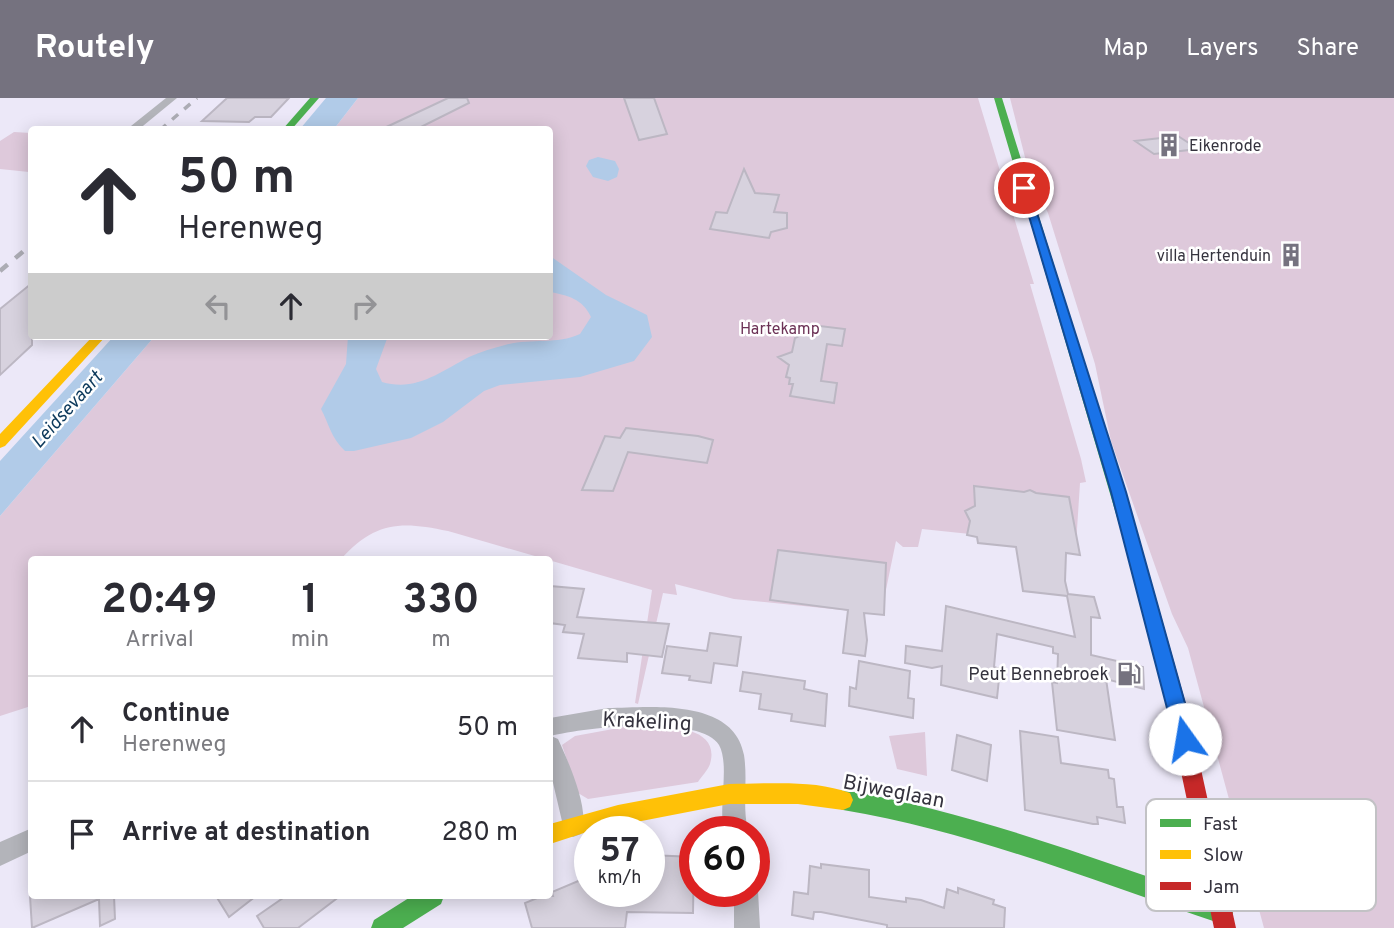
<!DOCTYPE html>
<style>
body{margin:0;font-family:Overpass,sans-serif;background:#f2f2f3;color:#2b2b33;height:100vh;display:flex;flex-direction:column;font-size:26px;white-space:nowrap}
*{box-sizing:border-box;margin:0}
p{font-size:23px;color:#7c7c81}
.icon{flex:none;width:38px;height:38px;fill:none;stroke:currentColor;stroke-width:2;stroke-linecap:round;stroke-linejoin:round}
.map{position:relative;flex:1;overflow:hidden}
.side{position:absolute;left:28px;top:458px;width:525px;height:343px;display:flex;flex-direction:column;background:#fff;border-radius:7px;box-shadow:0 4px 18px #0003}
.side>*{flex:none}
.banner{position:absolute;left:28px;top:28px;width:525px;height:214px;border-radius:7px;box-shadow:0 4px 18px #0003;background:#fff;color:#2b2b33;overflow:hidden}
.speed{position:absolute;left:574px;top:718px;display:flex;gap:14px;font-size:35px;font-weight:700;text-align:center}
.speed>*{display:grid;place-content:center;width:91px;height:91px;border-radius:50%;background:#fff;box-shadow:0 4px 18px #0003;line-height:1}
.speed small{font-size:18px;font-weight:400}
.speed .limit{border:10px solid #d22;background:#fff;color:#111}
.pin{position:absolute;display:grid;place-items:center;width:60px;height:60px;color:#fff;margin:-30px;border:4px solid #fff;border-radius:50%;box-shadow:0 2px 7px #0007}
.me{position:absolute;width:77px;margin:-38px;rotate:347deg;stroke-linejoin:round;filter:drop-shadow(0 0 5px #0008)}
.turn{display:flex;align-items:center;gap:24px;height:147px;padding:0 35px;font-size:32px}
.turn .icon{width:91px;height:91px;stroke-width:2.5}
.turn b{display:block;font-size:49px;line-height:60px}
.lanes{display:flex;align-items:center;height:66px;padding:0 35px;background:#0003;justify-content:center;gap:35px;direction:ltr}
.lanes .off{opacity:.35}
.eta{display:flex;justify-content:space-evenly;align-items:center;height:119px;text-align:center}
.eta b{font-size:42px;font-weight:700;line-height:49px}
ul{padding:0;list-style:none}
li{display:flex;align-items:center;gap:21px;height:105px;padding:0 35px;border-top:2px solid #e1e1e2}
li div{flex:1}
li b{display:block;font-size:26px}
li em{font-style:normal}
header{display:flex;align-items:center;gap:42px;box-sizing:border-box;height:98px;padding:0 35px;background:#75727f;color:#fff}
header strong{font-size:33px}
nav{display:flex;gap:38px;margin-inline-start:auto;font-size:24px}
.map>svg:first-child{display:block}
</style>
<header>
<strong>Routely</strong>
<nav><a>Map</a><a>Layers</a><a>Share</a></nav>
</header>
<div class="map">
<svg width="1394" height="830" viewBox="0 0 1394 830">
<rect width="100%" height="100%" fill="#ece8f8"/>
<path fill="#dec9db" d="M358 0H978L1034 186H1030L1081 361 1086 384 1080 385 1076 447 922 431 918 449H903L896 443 881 516 734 501 675 486 677 497 663 495 638 606 635 605 652 492 448 433C401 423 375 423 340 462H32L31 608 0 618V418L155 238H550V32L334 31Z
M1010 0H1394V830H1264L1188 550 1172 516 1111 343 1095 266 1048 115 1029 75Z
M14 34 31 35V72L29 74 0 71V43Z
M624 629C647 629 723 621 710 666 708 672 701 679 698 684L588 701 578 695 562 647 575 638Z
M925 634 927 678 897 671 889 638Z"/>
<path fill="#b1cbe8" d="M326 0H358L334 31H300Z
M598 59 615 63 619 71 617 79 608 83 593 79 586 68 589 62Z
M550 158 606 197 647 217 652 239 634 263 580 279 500 287 484 293 443 324 411 340 354 353H345C331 340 329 326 321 311L346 266 348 238H388L376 271 382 284C416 294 440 274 469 259 480 254 493 250 505 247 530 240 556 247 580 236L591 219C583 201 567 197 550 194Z
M114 238H155L0 418V363Z"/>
<path fill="#d7d2de" stroke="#bcb7c3" stroke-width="2" d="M227 0H289L271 19H255L249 24 202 23Z
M448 0H467L469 5 415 32H380Z
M624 0H654L667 36 639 42Z
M1178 38 1198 51 1154 56 1135 43Z
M744 71 755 95 779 97 774 114 787 115V130L771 134 769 140 710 131 716 114 727 115Z
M32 185V247L0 277V211Z
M803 226 845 231 842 248 827 246 821 283 837 285 834 305 790 298 793 286H789L790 280 786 279 789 267 778 259 792 254 795 240 801 237Z
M626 330 698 338 713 342 707 365 628 354 613 393 582 392 605 338 620 340Z
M974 388 1024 394 1030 392 1036 395 1069 399 1080 457 1066 455 1065 483 1068 496 1094 499 1100 520 1091 519V557L1143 569 1144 591 1106 581 1115 642 1057 632 1052 584 1057 585 1058 556 1053 555V549L997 536 994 569 1000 571 997 600 941 587 942 568 932 570 905 565 906 548 942 553 946 508 1075 539 1067 498 1023 493 1016 449 978 445 977 439 967 437 970 423 965 413 975 408Z
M778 452 886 465 884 517 864 515 867 542 865 558 843 555 848 512 770 502Z
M550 488 584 491 577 519 669 526 662 559 627 555V564L578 560 584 536 563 534 565 527 550 525Z
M710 535 741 539 737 568 714 565 711 585 689 582 690 578 662 575 667 548 707 553Z
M859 563 910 573 908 600 914 601 913 620 849 608 850 589 856 591Z
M743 574 805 583 804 591 827 596 825 628 791 623 792 616 759 611 761 596 740 593Z
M1020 633 1058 639 1061 665 1108 672 1109 680 1114 681 1117 709H1123L1125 725 1097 719 1098 726H1093L1025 712Z
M957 637 991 647 987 683 952 672Z
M649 757 694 759 693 815 627 814 625 830H532L525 805 542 798H553L552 794 590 778V793H649Z
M821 766 869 772V799L906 804V800L921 802 944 810 947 791 958 795V790L994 802 993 806 1005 810 1004 830H887V827L821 814H814L813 821 792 817 794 794 808 796 810 768 821 770Z
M30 798H114L115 821 100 828 99 801 32 830Z
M216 798H256L229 819Z
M286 798H340L298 830H264L257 818Z"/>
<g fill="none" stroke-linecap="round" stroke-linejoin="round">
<path fill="#b3b4ba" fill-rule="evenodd" d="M166 0H177L138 32H126Z
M608 610C651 609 734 600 744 657 748 683 742 708 748 733H724C718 708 730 667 719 647 700 616 581 630 551 638L558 641C568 663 591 713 581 736L573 739 565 736 550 672V620Z
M32 730V753L0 768V744Z
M755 784 758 793 760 830H734V793H754Z"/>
<path fill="#4caf50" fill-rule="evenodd" d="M310 0H319L291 32H282Z
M994 0H1002L1139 440 1137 444H1125L1123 440Z
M843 692C974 714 1096 762 1222 804L1230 807 1233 815 1230 823 1222 826C1096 784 974 734 843 712L836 709 833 702 836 695Z
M412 798H444L441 806 403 830H371L374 822Z"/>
<path fill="#ffc107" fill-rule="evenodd" d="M93 238H106L5 348 0 350V336Z
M729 686C767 686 814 681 850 695L853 702 850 709 843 712 798 706H729L590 733 550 746V726L618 707Z"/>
<path fill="#c62828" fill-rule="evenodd" d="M1131 434 1137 436 1139 440 1189 617 1236 830H1214L1169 617 1123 440 1125 436Z"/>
<path stroke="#acacb4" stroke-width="3.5" stroke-dasharray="8 8" stroke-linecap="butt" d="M160 32 197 0"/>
<path stroke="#acacb4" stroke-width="4.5" stroke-dasharray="10 10" stroke-linecap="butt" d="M0 173 32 146"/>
</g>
<path fill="#1a73e8" stroke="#114b97" stroke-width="2" d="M1020 88 1029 90 1126 394 1195 641 1192 648 1185 650 1178 648 1175 641 1111 394Z"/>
<defs>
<g id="building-bare" transform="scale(1.89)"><path d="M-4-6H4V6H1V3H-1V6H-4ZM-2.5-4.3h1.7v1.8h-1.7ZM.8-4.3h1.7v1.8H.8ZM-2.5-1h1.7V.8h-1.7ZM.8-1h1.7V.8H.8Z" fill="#75727f" stroke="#fff" stroke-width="2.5" paint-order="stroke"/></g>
<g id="fuel-bare" transform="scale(1.89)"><path d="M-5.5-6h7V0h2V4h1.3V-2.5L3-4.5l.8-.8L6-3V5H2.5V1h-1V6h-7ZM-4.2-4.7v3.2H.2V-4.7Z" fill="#75727f" stroke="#fff" stroke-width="2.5" paint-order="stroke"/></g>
</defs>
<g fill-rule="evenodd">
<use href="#building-bare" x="1169" y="47"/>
<use href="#building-bare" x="1291" y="157"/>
<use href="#fuel-bare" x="1129" y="576"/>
</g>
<g text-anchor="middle" stroke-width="5" stroke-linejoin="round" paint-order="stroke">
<g font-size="16" fill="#35333e" stroke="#fff" text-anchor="start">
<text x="1189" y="53">Eikenrode</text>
<text x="1271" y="163" text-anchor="end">villa Hertenduin</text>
</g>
<g font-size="16" fill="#6c3256" stroke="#fff">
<text x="780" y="236">Hartekamp</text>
</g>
<g font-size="18" fill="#35333e" stroke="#fff" text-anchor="end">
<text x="1109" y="582">Peut Bennebroek</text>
</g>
<g font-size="19" font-style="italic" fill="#0c395b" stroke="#fff">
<text transform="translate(66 311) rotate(-48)" y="7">Leidsevaart</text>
</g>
<g font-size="21" fill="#35333e" stroke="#fff">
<text transform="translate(647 623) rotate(3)" y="7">Krakeling</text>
<text transform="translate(894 693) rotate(11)" y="7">Bijweglaan</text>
</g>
</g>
<rect x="1146" y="701" width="230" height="112" rx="10" fill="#fff" stroke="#c2c2c5" stroke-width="2"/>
<rect x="1160" y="721" width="31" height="8" fill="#4caf50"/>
<rect x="1160" y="752" width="31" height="9" fill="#ffc107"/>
<rect x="1160" y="784" width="31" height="8" fill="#c62828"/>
<g font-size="19" fill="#35333e">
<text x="1203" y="732">Fast</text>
<text x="1203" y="763">Slow</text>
<text x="1203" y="795">Jam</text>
</g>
</svg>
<div class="speed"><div>57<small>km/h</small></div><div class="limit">60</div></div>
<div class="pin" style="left:1024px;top:90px;background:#d93025"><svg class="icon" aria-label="arrive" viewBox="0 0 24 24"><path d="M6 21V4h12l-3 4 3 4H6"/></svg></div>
<svg class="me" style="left:1185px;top:641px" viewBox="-20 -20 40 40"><circle r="19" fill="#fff"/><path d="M0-13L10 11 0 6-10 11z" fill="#1a73e8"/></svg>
<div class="banner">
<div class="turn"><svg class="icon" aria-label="ahead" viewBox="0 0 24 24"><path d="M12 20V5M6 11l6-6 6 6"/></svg><div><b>50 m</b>Herenweg</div></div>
<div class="lanes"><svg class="icon off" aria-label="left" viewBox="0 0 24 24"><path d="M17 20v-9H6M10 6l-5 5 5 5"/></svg><svg class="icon" aria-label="ahead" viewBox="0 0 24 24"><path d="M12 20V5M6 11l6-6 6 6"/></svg><svg class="icon off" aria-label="right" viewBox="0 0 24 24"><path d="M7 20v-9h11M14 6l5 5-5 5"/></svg></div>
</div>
<section class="side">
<div class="eta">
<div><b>20:49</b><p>Arrival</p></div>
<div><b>1</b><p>min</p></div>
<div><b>330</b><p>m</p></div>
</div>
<ul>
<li><svg class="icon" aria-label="ahead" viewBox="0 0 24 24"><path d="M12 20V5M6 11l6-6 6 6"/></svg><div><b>Continue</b><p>Herenweg</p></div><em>50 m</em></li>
<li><svg class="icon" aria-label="arrive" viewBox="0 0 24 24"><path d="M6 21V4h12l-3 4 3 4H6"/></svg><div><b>Arrive at destination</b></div><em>280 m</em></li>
</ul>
</section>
</div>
